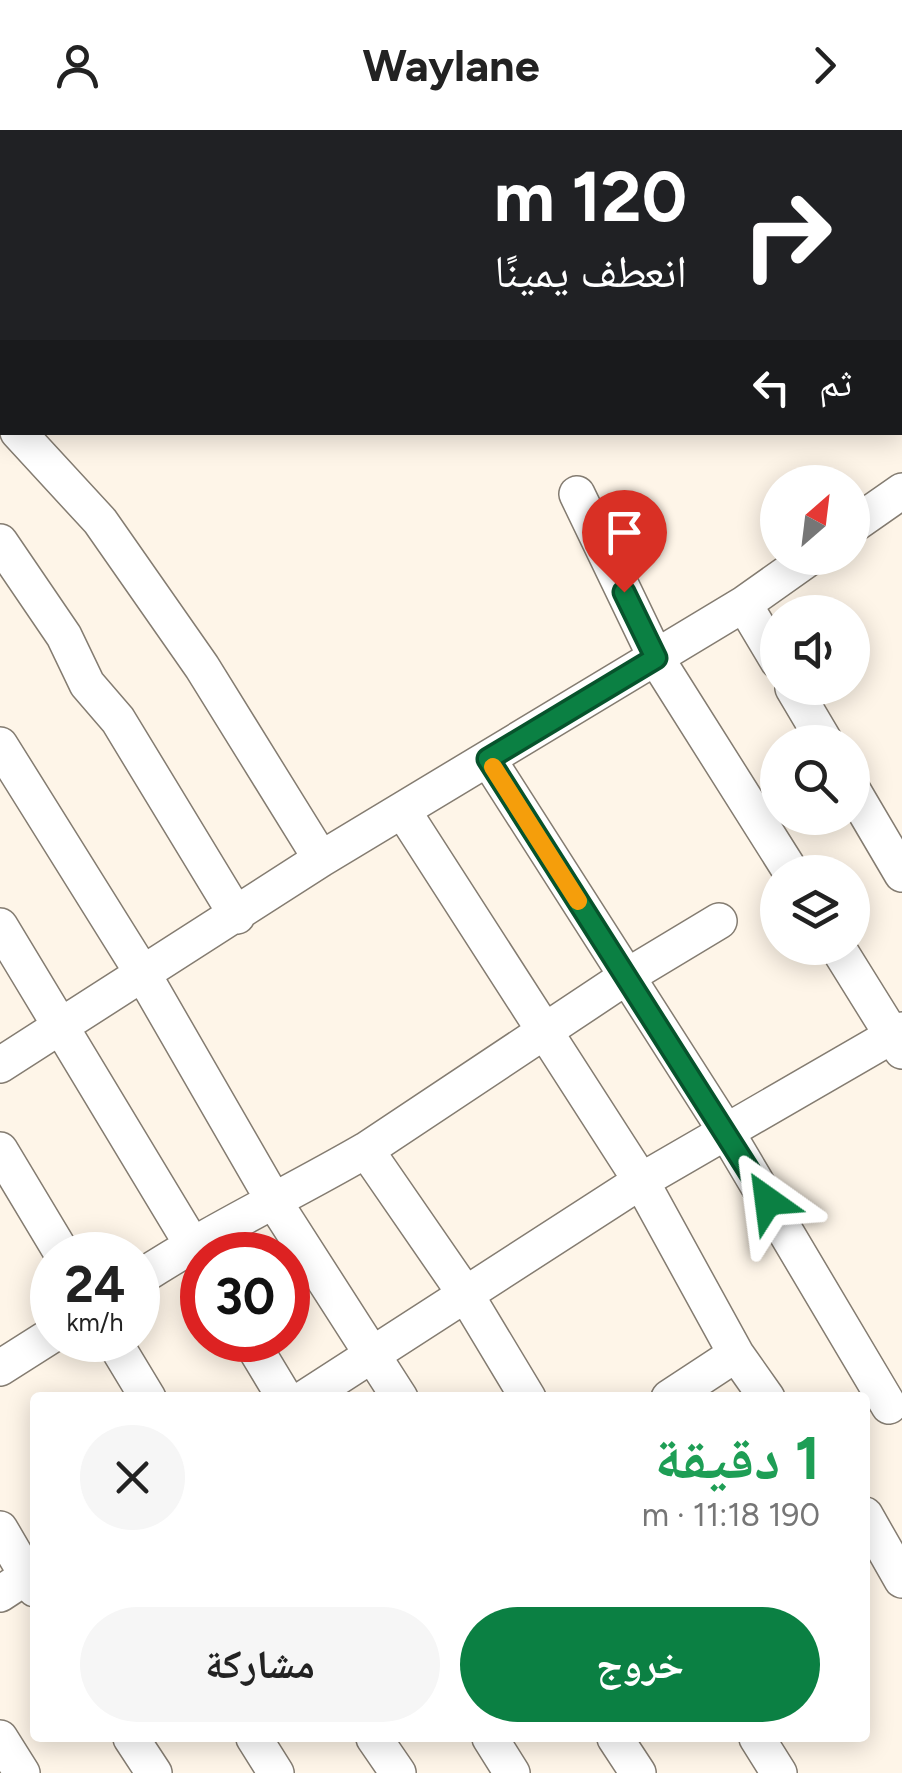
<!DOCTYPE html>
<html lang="ar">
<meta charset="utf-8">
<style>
body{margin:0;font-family:Figtree,"Noto Naskh Arabic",sans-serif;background:#f6f6f6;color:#222;direction:rtl;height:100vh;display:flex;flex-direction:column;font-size:38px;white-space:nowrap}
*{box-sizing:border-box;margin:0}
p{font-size:32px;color:#767676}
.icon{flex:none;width:55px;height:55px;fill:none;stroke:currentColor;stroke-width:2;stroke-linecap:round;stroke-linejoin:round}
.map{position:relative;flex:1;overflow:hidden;direction:ltr}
.drawer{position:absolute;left:30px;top:1262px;width:840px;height:350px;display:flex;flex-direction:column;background:#fff;border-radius:10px;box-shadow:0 5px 25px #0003;direction:rtl}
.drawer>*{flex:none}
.hud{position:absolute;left:0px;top:0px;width:902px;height:305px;box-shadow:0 5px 25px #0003;direction:rtl;background:#202124;color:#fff;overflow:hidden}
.needle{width:65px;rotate:28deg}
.tools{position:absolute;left:760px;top:335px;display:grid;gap:20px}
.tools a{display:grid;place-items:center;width:110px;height:110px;border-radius:50%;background:#fff;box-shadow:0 5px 25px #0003;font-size:50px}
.speed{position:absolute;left:30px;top:1102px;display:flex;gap:20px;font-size:50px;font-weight:700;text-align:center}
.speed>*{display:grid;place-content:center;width:130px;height:130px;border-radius:50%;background:#fff;box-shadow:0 5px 25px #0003;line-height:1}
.speed small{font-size:25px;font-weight:400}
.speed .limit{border:15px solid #d22;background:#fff;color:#111}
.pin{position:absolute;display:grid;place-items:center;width:85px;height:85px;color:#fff;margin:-102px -42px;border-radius:50% 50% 50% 0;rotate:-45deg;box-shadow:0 0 10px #0007}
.pin .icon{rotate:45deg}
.me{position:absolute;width:110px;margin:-55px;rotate:329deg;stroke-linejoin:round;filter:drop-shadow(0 0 8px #0008)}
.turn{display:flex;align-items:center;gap:35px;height:210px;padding:0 50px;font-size:45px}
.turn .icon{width:130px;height:130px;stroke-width:2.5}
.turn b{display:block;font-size:70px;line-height:85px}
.then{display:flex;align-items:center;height:95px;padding:0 50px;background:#0003;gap:20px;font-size:38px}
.round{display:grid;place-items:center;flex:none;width:105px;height:105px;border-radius:52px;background:#f6f6f6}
.headline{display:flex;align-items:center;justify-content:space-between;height:170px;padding:0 50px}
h1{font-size:60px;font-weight:700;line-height:75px;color:#1e9e55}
.action{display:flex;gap:20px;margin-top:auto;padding:20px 50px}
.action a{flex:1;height:115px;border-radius:60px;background:#0b8043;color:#fff;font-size:40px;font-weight:700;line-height:115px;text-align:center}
.action a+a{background:#f6f6f6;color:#222}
header{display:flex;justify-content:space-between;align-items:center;height:130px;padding:0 50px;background:#fff;font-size:45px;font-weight:700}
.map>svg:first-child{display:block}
</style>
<header><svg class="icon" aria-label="forward" viewBox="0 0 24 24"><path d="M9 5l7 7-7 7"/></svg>Waylane<svg class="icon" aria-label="person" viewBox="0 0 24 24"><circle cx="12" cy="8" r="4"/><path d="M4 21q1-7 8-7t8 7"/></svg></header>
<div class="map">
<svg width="902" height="1643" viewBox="0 0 902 1643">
<rect width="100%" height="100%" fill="#fef5e8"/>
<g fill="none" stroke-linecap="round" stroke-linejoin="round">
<g stroke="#847c71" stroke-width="38">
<path id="street" d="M41 2 42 0
M0 106 2 99
M18 302 100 391 202 537 321 729
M577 364 656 528 791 742
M852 396 902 361
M0 412 64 506 87 554 118 590 237 786
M744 474 778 531
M793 558 825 612
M0 615 143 844 275 1073 400 1268
M488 629 727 1003 889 1276
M852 659 902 744
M403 681 641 1051 736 1224 767 1268
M0 796 202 1131
M838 818 902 921
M0 935 321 729 744 474 809 428
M0 1020 63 1125
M138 1149C211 1101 290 1064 366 1020
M113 1210 148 1268
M250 1210 285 1268
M0 1238 52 1205
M305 1268 641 1051 902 900
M528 1268 466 1165 366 1020 626 847 719 791
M669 1268 736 1224
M865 1385 902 1450
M0 1399 35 1459
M0 1464 35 1441
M0 1608 22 1643
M131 1608 154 1643
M254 1608 276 1643
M374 1608 398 1643
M490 1608 512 1643
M615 1608 638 1643
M757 1608 779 1643"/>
</g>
<use href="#street" stroke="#fff" stroke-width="35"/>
</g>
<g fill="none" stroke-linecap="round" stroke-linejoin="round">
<g stroke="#07532c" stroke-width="25">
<path id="route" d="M624 462 656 528 488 629 768 1071"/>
</g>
<use href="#route" stroke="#0b8043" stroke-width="18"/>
<path stroke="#f59e0b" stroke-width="18" d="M493 637 578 771"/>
</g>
</svg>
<div class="tools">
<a><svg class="needle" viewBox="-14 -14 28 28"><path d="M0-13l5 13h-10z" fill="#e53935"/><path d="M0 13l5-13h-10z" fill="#767676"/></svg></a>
<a><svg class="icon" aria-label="sound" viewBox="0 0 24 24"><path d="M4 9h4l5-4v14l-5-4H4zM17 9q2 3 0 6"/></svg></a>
<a><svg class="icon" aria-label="search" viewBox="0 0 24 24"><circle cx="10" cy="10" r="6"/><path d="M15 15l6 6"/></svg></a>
<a><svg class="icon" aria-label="layers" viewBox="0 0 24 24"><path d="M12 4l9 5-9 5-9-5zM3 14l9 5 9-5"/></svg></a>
</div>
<div class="speed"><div>24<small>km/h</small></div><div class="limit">30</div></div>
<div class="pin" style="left:624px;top:462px;background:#d93025"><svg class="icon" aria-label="arrive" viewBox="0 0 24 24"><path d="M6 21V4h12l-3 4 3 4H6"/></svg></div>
<svg class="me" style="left:768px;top:1071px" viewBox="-20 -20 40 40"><path d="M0-17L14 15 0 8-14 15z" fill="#0b8043" stroke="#fff" stroke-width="4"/></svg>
<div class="hud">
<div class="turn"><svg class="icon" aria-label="right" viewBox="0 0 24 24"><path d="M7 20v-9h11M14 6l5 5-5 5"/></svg><div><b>120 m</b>انعطف يمينًا</div></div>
<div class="then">ثم<svg class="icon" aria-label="left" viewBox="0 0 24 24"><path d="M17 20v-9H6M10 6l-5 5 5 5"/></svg></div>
</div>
<section class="drawer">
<div class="headline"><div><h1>1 دقيقة</h1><p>190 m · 11:18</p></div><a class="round"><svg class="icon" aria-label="close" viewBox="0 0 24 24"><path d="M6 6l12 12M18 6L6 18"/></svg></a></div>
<div class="action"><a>خروج</a><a>مشاركة</a></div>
</section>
</div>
